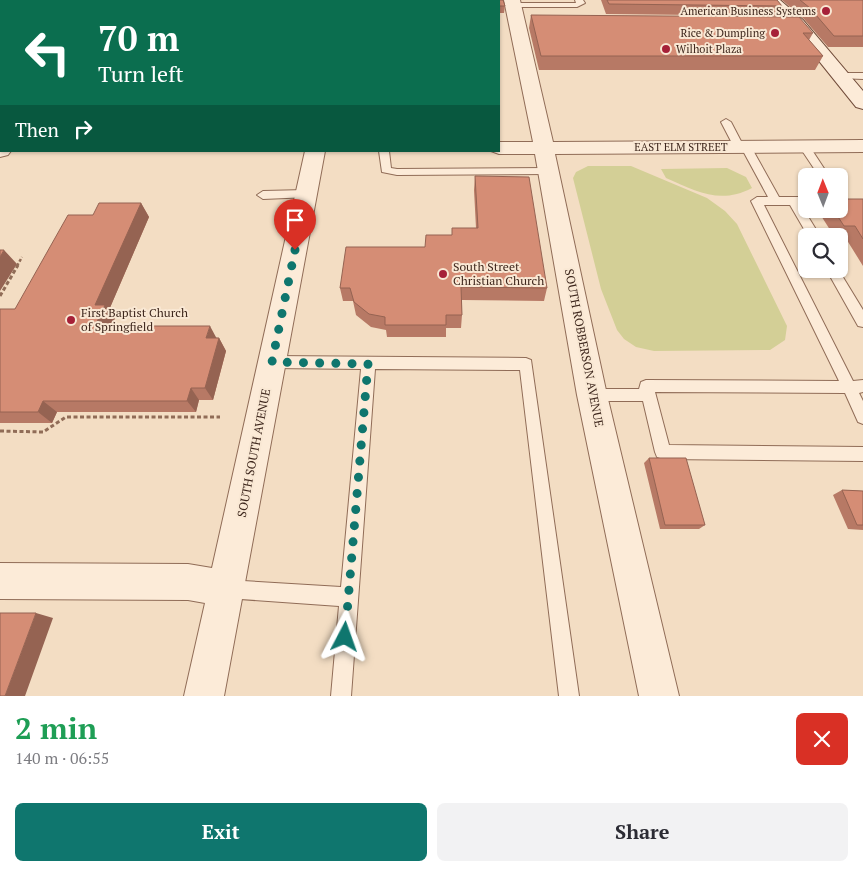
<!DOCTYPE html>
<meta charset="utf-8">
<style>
body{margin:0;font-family:"PT Serif",serif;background:#f2f2f3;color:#2b2b33;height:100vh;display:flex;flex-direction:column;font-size:19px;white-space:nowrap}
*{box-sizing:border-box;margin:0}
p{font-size:16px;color:#7c7c81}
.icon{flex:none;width:28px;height:28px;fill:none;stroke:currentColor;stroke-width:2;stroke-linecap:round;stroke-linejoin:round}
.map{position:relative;height:696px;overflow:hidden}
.details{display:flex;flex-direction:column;background:#fff;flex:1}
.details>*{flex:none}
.hud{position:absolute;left:0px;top:0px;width:500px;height:152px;box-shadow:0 1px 4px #0004;background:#0b6e4f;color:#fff;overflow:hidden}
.needle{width:32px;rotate:359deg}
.controls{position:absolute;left:798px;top:168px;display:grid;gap:10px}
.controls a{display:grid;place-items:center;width:50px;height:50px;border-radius:8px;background:#fff;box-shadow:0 1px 4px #0004;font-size:25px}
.pin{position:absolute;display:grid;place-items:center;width:42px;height:42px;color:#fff;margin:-51px -21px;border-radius:50% 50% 50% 0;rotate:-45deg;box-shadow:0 0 5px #0007}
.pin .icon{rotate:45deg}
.me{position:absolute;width:55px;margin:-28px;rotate:4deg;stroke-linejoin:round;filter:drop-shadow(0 0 4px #0008)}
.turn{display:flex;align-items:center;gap:18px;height:105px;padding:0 15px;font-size:22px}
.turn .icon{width:65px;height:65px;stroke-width:2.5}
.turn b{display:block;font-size:35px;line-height:42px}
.then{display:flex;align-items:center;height:48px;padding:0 15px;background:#0003;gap:10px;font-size:19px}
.round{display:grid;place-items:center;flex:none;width:52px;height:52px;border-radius:8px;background:#f2f2f3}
.summary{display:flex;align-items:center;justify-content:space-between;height:85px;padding:0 15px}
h1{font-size:30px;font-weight:800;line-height:38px;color:#1e9e55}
.cta{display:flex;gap:10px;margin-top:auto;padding:10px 15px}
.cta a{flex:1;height:58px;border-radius:8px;background:#0f766e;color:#fff;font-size:20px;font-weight:800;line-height:58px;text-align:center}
.cta a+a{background:#f2f2f3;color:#2b2b33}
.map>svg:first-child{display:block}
</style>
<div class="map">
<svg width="863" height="696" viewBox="0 0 863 696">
<rect width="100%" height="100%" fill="#f3ddc3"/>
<path fill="#d3cf96" d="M588 166H631L707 198 725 211 737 224 787 326 785 340 770 350 654 351 636 347 624 339 617 330 601 289 573 178 576 172Z
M727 168 746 177 752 188C720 205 696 191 666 178L661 169Z"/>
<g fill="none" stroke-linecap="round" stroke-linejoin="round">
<g stroke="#906c57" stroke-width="2">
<path id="service" d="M575 0H583L585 3 577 7H513L509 5 513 3H576Z
M841 73H863V79L838 78 837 76Z
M726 119 731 122 743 145H750L779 197H806V205H801L820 236H808L790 205H764L853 381 863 380V392L859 393 863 401V424L858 422 845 393 655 392 669 445 863 447V461L663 459 657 457 655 452 643 401H592L587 399 585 395 587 391 592 389H639L641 382 646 380 839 381 751 201 757 197H768L742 149H735L734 147 721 122Z
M804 143 808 144 829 176H819L799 146Z
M379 151H389L391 168 397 169 549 168 554 171 549 174 397 175 382 172Z
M306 190 310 191 312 194 310 197 263 199 257 195 263 191Z
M826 269H838L863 310V327L858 326Z
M272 356 526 358 531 360 579 696H559L520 370 375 369 351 696H331L339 606 226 598 220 595 217 589 220 583 226 580 341 587 361 369 272 368 267 366 265 362 267 358Z"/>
</g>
<g stroke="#906c57" stroke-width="2">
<path id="minor" d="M338 0H354V1H339Z
M504 0H520L553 142 863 140V152L555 154 607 395 679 696H639L577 395 535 154H499L491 151H499V142H533Z
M0 16H1V26H0Z
M0 145 1 151H11L8 155 0 157Z
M305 151H325L224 696H184L205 603 188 600 0 599V563L188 564 212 568Z"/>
</g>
<g stroke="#724d3b" stroke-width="2">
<path id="secondary" d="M763 0H780L803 20 863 91V109L856 107 791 26Z"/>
</g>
<path stroke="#906c57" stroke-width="2.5" stroke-dasharray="3 2" stroke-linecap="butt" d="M17 266 22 257"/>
<path stroke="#906c57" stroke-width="3" stroke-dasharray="4 2.5" stroke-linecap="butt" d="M0 296 18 265
M0 431 43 432 66 417H220"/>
<use href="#service" fill="#fcebd8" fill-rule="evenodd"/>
<use href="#minor" fill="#fcebd8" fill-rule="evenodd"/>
<use href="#secondary" fill="#fcebd8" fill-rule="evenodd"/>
</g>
<path fill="#b77965" d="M459 0H503L505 6 504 13H499V1H459Z
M601 0H777L782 6 777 16 606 14Z
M782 0H863V47H828L804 19Z
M531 15 813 33 809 40 823 56 815 70H539L529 28Z
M0 43H1V90H0Z
M0 126H1V136H0Z
M475 176 547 288 544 301 462 300V315L461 328H446V337H387L386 330 371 327 356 315 353 301H343L340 288 425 247 452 235V228H476L474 190Z
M863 199V266L845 237H839V236H834L818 211 820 209H839Z
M141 203 149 217 109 310 115 318 111 326 219 338 226 351 213 400H199L196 412H57L52 423H0V309H15L93 215Z
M649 458 705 525 699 529H660L644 463Z
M842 490 863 491V530L848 529 833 495Z"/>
<path fill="#956352" d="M134 0H145L144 1H134Z
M141 203 149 217 109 310 115 318 106 339 95 326V305Z
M4 250 17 264 0 291V257Z
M210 326 217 339 206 338Z
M219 338 226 351 213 400 205 388Z
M191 388 199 400 196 412 187 401Z
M43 401 57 412 52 423 38 412Z
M36 613 53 618 25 696H5Z"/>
<path fill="#d58d75" stroke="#956352" d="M11 0H134V1H10Z
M269 0H290L289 1H269Z
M363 0H418V1H363Z
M459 0H503L505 6H499V1H459Z
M607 0H777L782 6 609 4Z
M800 0H863V36H834L810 8Z
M531 15 799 17 813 33H803L823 56H541Z
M0 43H1V80H0Z
M1 113V126H0V114Z
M475 176 529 177 547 288 461 287 462 315H446V325H385V317L369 314 354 302 350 288H340L346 247H425L426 235H452V228H478Z
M839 199H863V239L855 226H844L833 209H839Z
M99 203H141L95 305H105L95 326H210L206 338H219L205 388H191L187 401H43L38 412H0V309H15L68 215H93Z
M0 250H4L0 257Z
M649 458H686L705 525H665Z
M842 490 863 491V525H857Z
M0 613H36L5 696H0Z"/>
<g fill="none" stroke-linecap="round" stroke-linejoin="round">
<path stroke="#0f766e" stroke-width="9" stroke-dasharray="0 16.2" d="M295 250 272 362 368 364 345 637"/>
</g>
<g fill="#a62138" stroke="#f9e8d4" stroke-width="2">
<circle cx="826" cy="11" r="5"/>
<circle cx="775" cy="33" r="5"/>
<circle cx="666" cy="49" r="5"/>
<circle cx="443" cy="274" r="5"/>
<circle cx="71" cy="320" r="5"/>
</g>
<g text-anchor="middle" stroke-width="4" stroke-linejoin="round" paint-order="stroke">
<g font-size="11" fill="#3e271d" stroke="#f9e8d4" text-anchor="end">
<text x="816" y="15">American Business Systems</text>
<text x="765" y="37">Rice &amp; Dumpling</text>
<text x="676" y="53" text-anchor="start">Wilhoit Plaza</text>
</g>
<g font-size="11" fill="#3e271d" stroke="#f9e8d4">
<text x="681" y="151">EAST ELM STREET</text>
</g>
<g font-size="12" fill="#3e271d" stroke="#f9e8d4" text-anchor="start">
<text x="453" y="271">South Street<tspan x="453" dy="14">Christian Church</tspan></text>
<text x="81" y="317">First Baptist Church<tspan x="81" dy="14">of Springfield</tspan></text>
</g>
<g font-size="12" fill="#3e271d" stroke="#f9e8d4">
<text transform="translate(584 348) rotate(79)" y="4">SOUTH ROBBERSON AVENUE</text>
<text transform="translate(254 453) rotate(-79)" y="4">SOUTH SOUTH AVENUE</text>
</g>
</g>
</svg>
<div class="controls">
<a><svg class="needle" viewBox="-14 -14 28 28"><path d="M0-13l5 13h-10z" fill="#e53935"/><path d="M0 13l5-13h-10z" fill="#7c7c81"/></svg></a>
<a><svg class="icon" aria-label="search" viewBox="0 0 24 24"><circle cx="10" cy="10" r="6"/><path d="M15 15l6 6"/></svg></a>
</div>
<div class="pin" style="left:295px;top:250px;background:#d93025"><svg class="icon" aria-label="arrive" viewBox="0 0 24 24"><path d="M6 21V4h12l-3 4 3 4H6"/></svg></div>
<svg class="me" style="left:345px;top:637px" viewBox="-20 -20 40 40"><path d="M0-17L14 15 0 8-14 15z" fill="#0f766e" stroke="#fff" stroke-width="4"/></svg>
<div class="hud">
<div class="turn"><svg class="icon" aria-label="left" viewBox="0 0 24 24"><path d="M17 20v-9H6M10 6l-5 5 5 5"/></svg><div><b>70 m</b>Turn left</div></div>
<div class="then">Then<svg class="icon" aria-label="right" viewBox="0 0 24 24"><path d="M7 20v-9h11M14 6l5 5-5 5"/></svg></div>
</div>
</div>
<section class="details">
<div class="summary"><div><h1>2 min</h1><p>140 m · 06:55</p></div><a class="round" style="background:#d93025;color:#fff"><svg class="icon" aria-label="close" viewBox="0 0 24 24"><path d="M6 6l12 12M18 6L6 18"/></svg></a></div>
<div class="cta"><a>Exit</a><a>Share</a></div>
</section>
